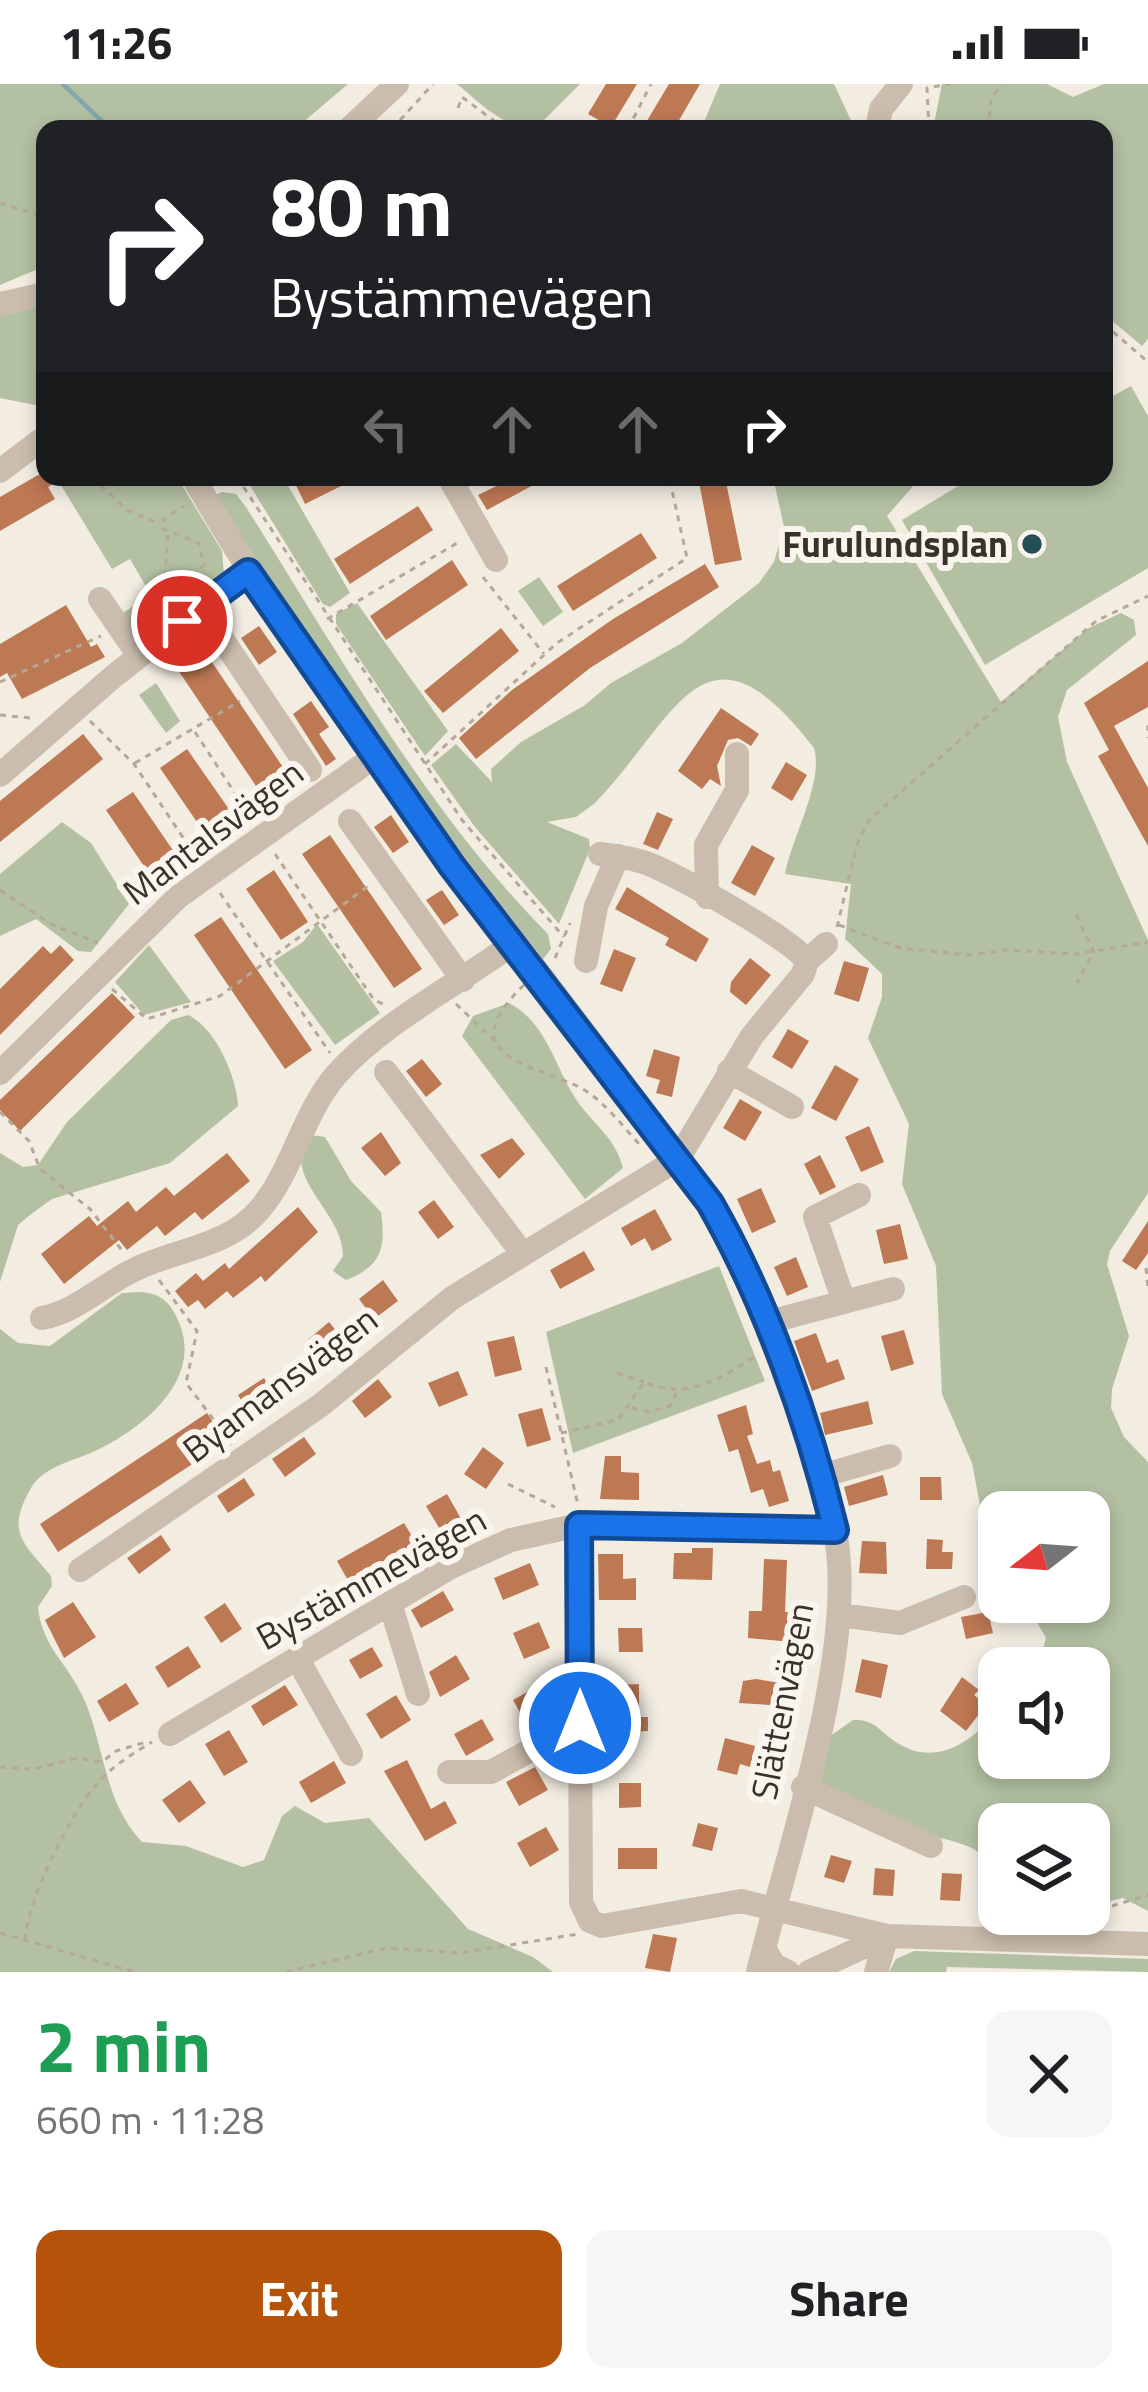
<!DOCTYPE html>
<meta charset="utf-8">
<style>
body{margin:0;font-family:"Titillium Web",sans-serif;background:#f6f6f6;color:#202124;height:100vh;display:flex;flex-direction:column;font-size:45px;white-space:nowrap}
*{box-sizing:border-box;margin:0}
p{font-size:39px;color:#757577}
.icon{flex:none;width:66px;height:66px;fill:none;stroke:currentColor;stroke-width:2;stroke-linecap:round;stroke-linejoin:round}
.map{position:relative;height:1888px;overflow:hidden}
.details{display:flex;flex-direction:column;background:#fff;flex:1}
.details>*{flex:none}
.guide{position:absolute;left:36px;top:36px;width:1077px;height:366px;border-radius:24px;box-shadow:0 6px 18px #0003;background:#202124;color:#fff;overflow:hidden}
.needle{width:78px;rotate:253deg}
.buttons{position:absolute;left:978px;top:1407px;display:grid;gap:24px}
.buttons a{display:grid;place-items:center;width:132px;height:132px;border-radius:24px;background:#fff;box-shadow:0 6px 18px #0003;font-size:60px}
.pin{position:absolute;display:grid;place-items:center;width:102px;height:102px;color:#fff;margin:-51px;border:6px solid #fff;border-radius:50%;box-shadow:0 3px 12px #0007}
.me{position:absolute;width:132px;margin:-66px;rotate:0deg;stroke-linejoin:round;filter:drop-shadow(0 0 9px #0008)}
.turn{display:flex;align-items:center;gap:42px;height:252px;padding:0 36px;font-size:54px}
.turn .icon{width:156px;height:156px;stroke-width:2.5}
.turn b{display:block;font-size:84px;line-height:102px}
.lanes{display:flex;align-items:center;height:114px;padding:0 36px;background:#0003;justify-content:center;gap:60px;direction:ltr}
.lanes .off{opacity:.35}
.round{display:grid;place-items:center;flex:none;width:126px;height:126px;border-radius:24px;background:#f6f6f6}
.head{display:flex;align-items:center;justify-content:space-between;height:204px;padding:0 36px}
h1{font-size:72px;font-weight:700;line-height:90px;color:#1e9e55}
.cta{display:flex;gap:24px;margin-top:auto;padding:24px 36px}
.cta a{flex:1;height:138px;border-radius:24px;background:#b45309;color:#fff;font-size:48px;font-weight:700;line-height:138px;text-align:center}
.cta a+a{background:#f6f6f6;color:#202124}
.status{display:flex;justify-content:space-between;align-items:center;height:84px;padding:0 60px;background:#fff;direction:ltr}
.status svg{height:33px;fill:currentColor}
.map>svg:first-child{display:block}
</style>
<div class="status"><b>11:26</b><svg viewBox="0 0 49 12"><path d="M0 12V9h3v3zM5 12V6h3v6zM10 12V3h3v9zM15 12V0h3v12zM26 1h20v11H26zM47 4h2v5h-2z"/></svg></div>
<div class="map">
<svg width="1148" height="1888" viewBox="0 0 1148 1888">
<rect width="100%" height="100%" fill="#f2ece1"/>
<path fill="#b3c0a2" d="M0 0H348L295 45H45V182L0 201Z
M457 0H580L536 44C502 44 482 20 457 0Z
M720 0H834L855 45H701Z
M942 0H1047L1073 13 1104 0H1148V255L1142 262 1104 230V45H933Z
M45 218V323L0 314V229Z
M1131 302 1148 332V484L985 581 902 436 973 393H1104V317Z
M56 393H177L222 467 224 491 136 560 118 532 151 511 130 475 112 485Z
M259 393H283L350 509 330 523 323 520 252 405 250 399Z
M773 393H921L887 432 1001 618 1087 545 1121 529 1134 536 1136 551 1067 606 1058 633 1067 678 1148 856V1109L1110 1167 1107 1180 1129 1252 1112 1305 1111 1324 1124 1353 1148 1378V1827L1123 1814 1089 1822V1740H999V1791C980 1757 950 1758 917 1748 884 1738 851 1715 820 1700L830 1652 853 1636C873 1635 878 1645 893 1656 934 1686 972 1658 999 1626V1674H1089V1584H1038L1046 1554 1025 1518H1089V1428H999V1468L982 1432 972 1379 942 1310 936 1182 902 1100 909 1040 868 954 882 913V890L845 855 851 800 785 790C792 753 824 698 814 664 704 521 678 633 595 719L576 733 547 738 589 755 590 765 559 840 475 743 431 681 456 660 492 698 491 685 521 658 585 621 611 599 682 559 759 499 774 478 784 443Z
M222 408 236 410 246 423C338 568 426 727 548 850L551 865 543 875H536L300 556 215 411Z
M539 493 563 528 543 542 518 507Z
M357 519 448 647 425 672 336 540V530Z
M156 599 180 637 166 649 139 611Z
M62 738 91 759 129 820 91 868 78 867 36 835 0 852V790Z
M317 840 380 929 335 961 273 877 303 858Z
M149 861 191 918 144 931 115 898Z
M509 919C549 940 555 987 580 1021 597 1043 616 1056 623 1084L585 1115 462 952 473 932Z
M188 931C215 943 237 993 238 1022L170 1079 52 1115 30 1131 18 1141 0 1198V1069L23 1083 38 1081 67 1038 171 936Z
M310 1051 325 1053 351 1097 381 1128C386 1164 382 1182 346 1196L333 1187 343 1172C344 1127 278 1094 310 1051Z
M719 1182 765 1297 573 1369 546 1248Z
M141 1208C163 1210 172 1220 180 1241 202 1298 140 1346 95 1367 74 1377 44 1382 31 1404 5 1449 24 1459 51 1492L52 1502 38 1523C42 1563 67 1578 83 1613 105 1661 103 1717 142 1758L186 1762 243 1783 264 1776 282 1732 295 1722 325 1739 369 1734 468 1845 533 1873 553 1888H0V1245L18 1259 50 1262 122 1209Z
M914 1867 1148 1875V1888L947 1883 946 1888H889L896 1875Z"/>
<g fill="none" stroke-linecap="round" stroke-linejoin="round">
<path stroke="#82a7ad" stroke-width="4.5" d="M63 0 110 45"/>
</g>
<path fill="#bd7854" d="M606 0H637L611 43 588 30Z
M669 0H700L674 45H642Z
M45 387V393H65L48 403 55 415 0 447V413Z
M292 393H359L305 420Z
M515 393H548L487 426 478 411Z
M698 393H725L742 476 715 481Z
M418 422 433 446 350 500 334 475Z
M641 449 657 474 573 527 557 502Z
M452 476 468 501 386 556 370 532Z
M705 480 719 503 590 584 476 675 459 654 512 606 613 535Z
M66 521 91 563 97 560 105 573 22 615 7 589 0 593V560Z
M259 542 277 568 259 581 241 554Z
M501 544 519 567 443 629 424 607Z
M203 565 293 698 266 717 176 583Z
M1148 577V623L1114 642 1148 704V762L1098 672 1109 666 1084 619Z
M311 617 329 643 319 650 336 675 326 682 293 630Z
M721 624 759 650 751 662 738 654 728 656 717 682 721 702 710 695 702 705 678 687Z
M83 650 103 675 0 758V717Z
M187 665 240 741 212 760 160 684Z
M786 678 807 691 792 717 771 704Z
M133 708 183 781 156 800 106 726Z
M657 728 673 735 658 766 643 760Z
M391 731 409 758 393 769 374 743Z
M330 751 422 885 394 904 302 770Z
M752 761 775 774 755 812 731 799Z
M274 786 308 838 281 856 246 805Z
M627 803 709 855 696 878 665 861 669 854 615 825Z
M442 806 459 831 444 841 426 816Z
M221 833 312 966 285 985 194 851Z
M60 861 74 876 0 951V905L43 862 51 870Z
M614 865 636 874 622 908 600 900Z
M750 874 771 891 746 921 730 908 731 898Z
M844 877 869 884 859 918 834 910Z
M112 909 135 933 20 1047 0 1026V1016Z
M788 945 809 957 792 985 772 973Z
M654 965 680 973 672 1013 656 1009 660 996 646 992Z
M422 975 442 1000 426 1013 406 987Z
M835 981 859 995 836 1037 811 1024Z
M740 1015 762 1028 745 1057 723 1044Z
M869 1042 884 1078 861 1088 845 1053Z
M381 1048 401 1079 385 1092 361 1064Z
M512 1054 525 1070 499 1095 480 1071Z
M227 1069 250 1097 202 1136 195 1128 165 1152 157 1142 127 1166 119 1156 64 1200 41 1170 89 1132 97 1142 128 1117 136 1128 166 1103 174 1112Z
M820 1071 836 1103 820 1111 804 1080Z
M761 1104 776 1138 752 1149 737 1115Z
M434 1116 454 1143 438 1155 418 1128Z
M298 1123 318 1148 265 1198 261 1192 233 1214 227 1207 205 1225 198 1216 188 1223 175 1207 196 1189 203 1197 225 1179 229 1185Z
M655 1125 672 1156 652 1167 645 1154 631 1162 621 1144Z
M1148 1137V1169L1136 1186 1122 1177Z
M900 1140 908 1175 884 1180 876 1146Z
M584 1167 595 1186 560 1205 550 1186Z
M796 1173 808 1203 787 1212 774 1183Z
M383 1196 398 1217 374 1235 359 1215Z
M329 1238 348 1261 323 1282 304 1259Z
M904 1246 914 1280 891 1287 881 1252Z
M816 1249 827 1279 838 1275 845 1295 812 1307 794 1257Z
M514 1252 522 1286 495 1293 487 1258Z
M458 1287 468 1311 439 1323 428 1299Z
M264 1294 277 1315 251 1332 238 1311Z
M378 1295 392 1313 365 1334 352 1317Z
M868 1317 873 1340 825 1351 820 1329Z
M746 1321 753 1350 747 1352 757 1380 770 1376 773 1388 780 1386 789 1417 769 1423 763 1405 751 1409 738 1365 729 1368 717 1331Z
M542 1324 551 1356 527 1363 518 1330Z
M207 1329 226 1358 58 1468 40 1440Z
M304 1353 316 1370 285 1393 272 1375Z
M483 1363 504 1379 486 1405 464 1390Z
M605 1372H621V1388L639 1389V1416L600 1415Z
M883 1391 888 1411 849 1422 844 1403Z
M920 1393H941L942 1416H920Z
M244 1394 255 1411 228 1429 217 1412Z
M447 1410 464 1440 444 1452 426 1422Z
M404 1439 421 1467 358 1514 337 1477Z
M161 1451 171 1466 139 1490 127 1474Z
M927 1455 943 1456 942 1468H953L952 1485H926Z
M862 1457 886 1458 887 1490 859 1489Z
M692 1464H713L712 1496 673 1495 674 1469H692Z
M598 1470H623V1495L636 1494V1516H599Z
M764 1475 787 1476 785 1528H789V1538L804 1539V1559L748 1554 749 1527H762Z
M530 1479 539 1501 503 1516 494 1494Z
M443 1507 454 1526 421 1544 411 1526Z
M322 1513 334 1533 298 1555 286 1535Z
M73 1518 96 1553 64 1574 45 1536Z
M225 1519 242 1545 221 1559 204 1533Z
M988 1528 993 1549 966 1555 961 1533Z
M539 1538 550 1564 524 1575 513 1549Z
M618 1544H642L643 1568H619Z
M188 1562 201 1583 168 1604 155 1583Z
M372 1563 383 1582 360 1595 349 1576Z
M456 1571 470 1595 440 1613 429 1588Z
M862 1575 888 1581 881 1614 855 1608Z
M962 1593 979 1606 974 1611 986 1621 966 1647 940 1627Z
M756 1595 791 1601 787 1622 739 1619 743 1597Z
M547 1597 559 1620 526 1639 513 1616Z
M126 1599 139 1620 109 1638 97 1617Z
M639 1600V1633H648V1647L619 1648 618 1601Z
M285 1601 298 1621 263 1642 251 1622Z
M396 1611 411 1636 381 1655 366 1630Z
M482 1635 494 1656 466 1672 454 1650Z
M229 1646 248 1678 224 1692 205 1660Z
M725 1654 755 1662 750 1683 740 1680 737 1691 717 1686Z
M407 1676 431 1725 445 1717 457 1739 425 1757 384 1687Z
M334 1677 346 1699 311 1719 299 1698Z
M535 1683 548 1706 519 1722 506 1698Z
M190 1696 206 1719 179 1739 162 1716Z
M619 1699H641V1723L619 1724Z
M698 1739 718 1744 712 1767 692 1762Z
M546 1743 559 1766 530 1783 517 1759Z
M618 1764H657V1785H618Z
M831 1771 852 1777 844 1799 824 1793Z
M875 1784 895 1786 893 1812 873 1811Z
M942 1789 962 1790 960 1817 940 1816Z
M653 1850 677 1854 670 1888 645 1884Z"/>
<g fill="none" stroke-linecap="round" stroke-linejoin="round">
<path stroke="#b5a898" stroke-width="3" stroke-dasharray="6 6" stroke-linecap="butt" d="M458 24 462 13 505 45
M392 45 433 0
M628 45 651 0
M929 45 927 4 950 0
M988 45 991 14 1003 0
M0 119 45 133
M1104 240 1148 278
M41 335 45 314
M92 393 127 426 160 440
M237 393 462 736 564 853
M219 400 232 393
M168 451 164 502 170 516
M483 493 544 570
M172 520V513L204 481 199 459 163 445 164 435 184 422
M327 535 459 458
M0 598 101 552
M0 631 31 634
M90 637 134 680 198 776
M1148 641V654
M195 648 253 737
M135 679 240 617
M425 680 557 559 687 474 669 393
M275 770 374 916 385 921
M0 806 51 840 98 859
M220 809 330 969
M1076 831 1094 868 1077 899
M839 841 900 864 970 871 1007 866 1076 870 1148 858
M837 843 857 760 869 736 1096 537 1148 512
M555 874 570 839
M524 901C449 973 533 980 579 1003 604 1016 622 1042 641 1062
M112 905 147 935 220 912 368 802
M456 920 497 959
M0 1028 29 1057 40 1085 90 1125 124 1169
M1146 1184 1148 1204
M159 1196 197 1247 186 1299 232 1360
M546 1283 578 1421
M617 1289 644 1298
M632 1324 649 1328 670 1322 678 1307
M561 1349 618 1336 644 1298C686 1316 719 1296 754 1273
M508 1400 555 1423
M0 1683 34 1685 77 1674 102 1678 116 1667 146 1658
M1089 1829 1148 1811
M1064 1836 1085 1830
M0 1849 135 1888
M25 1856C28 1813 70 1731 99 1697 113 1682 135 1668 152 1658
M286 1888 386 1864 461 1869 578 1850"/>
<path stroke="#cabdae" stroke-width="24" d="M349 45 397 0
M877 45 881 25 901 0
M0 220 45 210
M0 387 41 356
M193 393C340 649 532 870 703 1109 739 1163 759 1225 782 1284 804 1343 831 1404 838 1467 851 1585 787 1769 758 1888
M449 393 496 476
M100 515 139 572
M200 522 310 686
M0 691 114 592 248 487
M350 737 463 896
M707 813 706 761 737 706V670
M586 877 596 822 618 772
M807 877 826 860
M729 987 792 1023
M386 988 522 1169
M0 989 178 813 374 673
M844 1218 815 1133 859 1111
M42 1234C79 1227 104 1199 138 1184 179 1165 229 1162 260 1125 293 1086 302 1031 336 991 383 938 456 902 512 860
M765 1239 893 1205
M821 1392 890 1372
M579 1441 581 1818 590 1837 602 1842 741 1817 887 1852 1148 1860
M80 1486 321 1321 452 1214 678 1075 752 952 803 890 807 877C790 854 676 790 646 779 632 774 615 772 600 770
M390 1519 418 1610
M840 1531 900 1539 964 1513
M297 1574 351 1670
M170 1650 451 1483 511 1456 579 1441 835 1446
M449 1688H491L580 1639
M803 1703 931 1762
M764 1864 774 1881 788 1888
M809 1888 887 1852
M876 1888 887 1852"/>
</g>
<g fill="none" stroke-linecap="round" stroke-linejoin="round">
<g stroke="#114b97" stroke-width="30">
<path id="route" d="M182 537 248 488 452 782 710 1119C766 1217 808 1336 835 1446L579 1441 580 1639"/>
</g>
<use href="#route" stroke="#1a73e8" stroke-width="21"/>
</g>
<circle fill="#244f57" stroke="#f9f5ee" stroke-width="4.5" cx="1032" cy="460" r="12"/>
<g text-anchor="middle" stroke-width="12" stroke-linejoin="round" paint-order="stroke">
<g font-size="36" font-weight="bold" fill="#39312c" stroke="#f9f5ee" text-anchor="end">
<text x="1008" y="473">Furulundsplan</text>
</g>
<g font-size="36" fill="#39312c" stroke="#f9f5ee">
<text transform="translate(213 748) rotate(-37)" y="13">Mantalsvägen</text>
<text transform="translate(280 1300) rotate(-37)" y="13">Byamansvägen</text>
<text transform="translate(371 1494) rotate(-29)" y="13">Bystämmevägen</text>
<text transform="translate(782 1617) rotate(-79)" y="13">Slättenvägen</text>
</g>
</g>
</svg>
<div class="buttons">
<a><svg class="needle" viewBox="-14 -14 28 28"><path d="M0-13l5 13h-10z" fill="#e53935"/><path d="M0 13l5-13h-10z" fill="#757577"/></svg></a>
<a><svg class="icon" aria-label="sound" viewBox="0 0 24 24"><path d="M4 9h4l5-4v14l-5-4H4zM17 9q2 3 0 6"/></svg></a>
<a><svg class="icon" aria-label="layers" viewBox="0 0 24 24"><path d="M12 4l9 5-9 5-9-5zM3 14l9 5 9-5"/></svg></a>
</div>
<div class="pin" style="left:182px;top:537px;background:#d93025"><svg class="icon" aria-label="arrive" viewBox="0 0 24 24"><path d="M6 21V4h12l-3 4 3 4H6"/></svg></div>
<svg class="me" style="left:580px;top:1639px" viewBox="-20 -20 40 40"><circle r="17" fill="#1a73e8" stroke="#fff" stroke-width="3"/><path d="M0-11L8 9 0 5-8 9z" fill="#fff"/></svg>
<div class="guide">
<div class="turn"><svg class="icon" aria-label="right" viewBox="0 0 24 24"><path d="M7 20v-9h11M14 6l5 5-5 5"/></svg><div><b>80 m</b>Bystämmevägen</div></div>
<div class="lanes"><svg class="icon off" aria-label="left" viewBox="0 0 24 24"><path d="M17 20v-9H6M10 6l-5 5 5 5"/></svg><svg class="icon off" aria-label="ahead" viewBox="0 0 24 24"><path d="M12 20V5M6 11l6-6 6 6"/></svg><svg class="icon off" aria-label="ahead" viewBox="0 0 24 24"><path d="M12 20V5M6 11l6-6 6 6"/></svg><svg class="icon" aria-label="right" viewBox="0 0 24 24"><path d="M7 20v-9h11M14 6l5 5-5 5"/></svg></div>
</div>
</div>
<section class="details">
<div class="head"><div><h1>2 min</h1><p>660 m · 11:28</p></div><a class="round"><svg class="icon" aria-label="close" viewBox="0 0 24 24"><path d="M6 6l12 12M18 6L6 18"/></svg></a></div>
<div class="cta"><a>Exit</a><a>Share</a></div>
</section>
